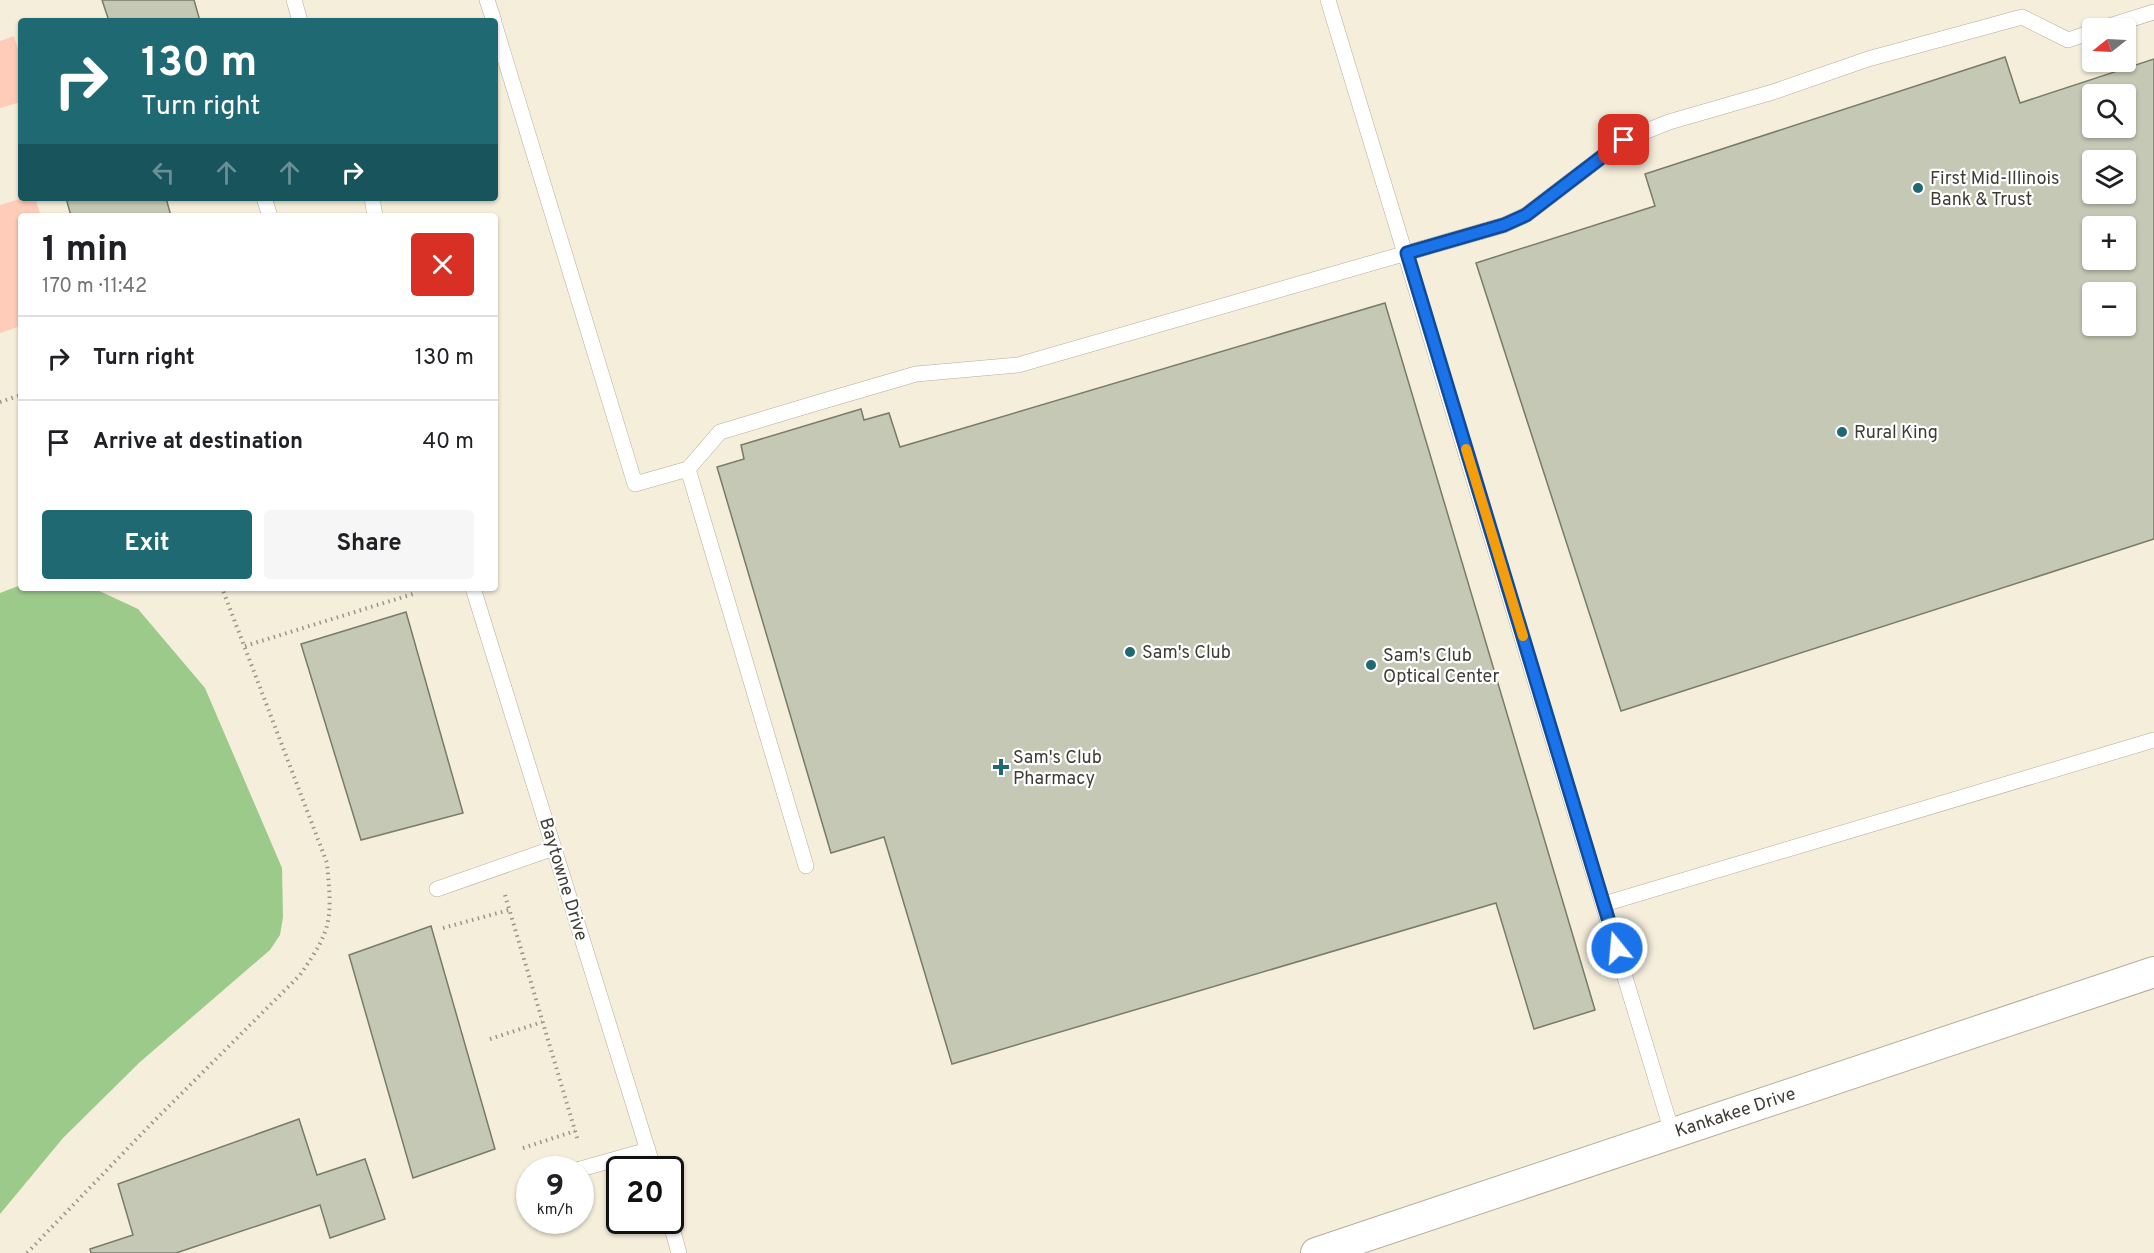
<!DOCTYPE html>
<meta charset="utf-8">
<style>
body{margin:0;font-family:Overpass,sans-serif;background:#f6f6f6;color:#202124;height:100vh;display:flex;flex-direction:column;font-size:22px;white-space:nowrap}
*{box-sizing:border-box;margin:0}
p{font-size:20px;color:#757577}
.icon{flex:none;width:33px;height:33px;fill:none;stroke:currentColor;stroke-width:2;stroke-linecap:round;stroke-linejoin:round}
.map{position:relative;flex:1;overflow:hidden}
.details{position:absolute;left:18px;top:213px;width:480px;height:378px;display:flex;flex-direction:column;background:#fff;border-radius:6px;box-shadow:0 2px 4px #0004}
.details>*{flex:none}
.guide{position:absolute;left:18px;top:18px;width:480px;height:183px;border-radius:6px;box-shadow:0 2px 4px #0004;background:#1f6973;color:#fff;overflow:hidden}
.needle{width:39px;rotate:252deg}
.tools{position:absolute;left:2082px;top:18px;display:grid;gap:12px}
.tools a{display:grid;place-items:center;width:54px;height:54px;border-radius:6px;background:#fff;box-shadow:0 2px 4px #0004;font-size:30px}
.speed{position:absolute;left:516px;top:1156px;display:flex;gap:12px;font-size:30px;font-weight:700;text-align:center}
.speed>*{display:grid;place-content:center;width:78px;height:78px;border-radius:50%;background:#fff;box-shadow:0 2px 4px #0004;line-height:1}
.speed small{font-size:15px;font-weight:400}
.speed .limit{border:3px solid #111;border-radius:9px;background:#fff;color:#111}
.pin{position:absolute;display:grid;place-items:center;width:51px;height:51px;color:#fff;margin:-26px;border-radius:12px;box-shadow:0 3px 9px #0006}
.me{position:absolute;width:66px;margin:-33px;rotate:343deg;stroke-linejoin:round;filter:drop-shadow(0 0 4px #0008)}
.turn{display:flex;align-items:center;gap:21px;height:126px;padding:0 24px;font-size:27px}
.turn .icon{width:78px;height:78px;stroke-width:2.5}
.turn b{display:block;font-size:42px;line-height:51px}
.lanes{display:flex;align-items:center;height:57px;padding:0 24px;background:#0003;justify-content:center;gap:30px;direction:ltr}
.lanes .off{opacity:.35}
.round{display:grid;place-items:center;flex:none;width:63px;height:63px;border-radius:6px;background:#f6f6f6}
.head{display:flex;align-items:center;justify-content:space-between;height:102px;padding:0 24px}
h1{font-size:36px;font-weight:700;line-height:45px}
.button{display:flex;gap:12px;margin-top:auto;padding:12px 24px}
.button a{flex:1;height:69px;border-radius:6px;background:#1f6973;color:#fff;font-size:24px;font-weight:700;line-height:69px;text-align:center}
.button a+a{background:#f6f6f6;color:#202124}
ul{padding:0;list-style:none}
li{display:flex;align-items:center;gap:18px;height:84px;padding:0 24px;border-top:2px solid #e0e0e0}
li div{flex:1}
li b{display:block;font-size:22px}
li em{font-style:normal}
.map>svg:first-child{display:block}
</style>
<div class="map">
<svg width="2154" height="1253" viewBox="0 0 2154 1253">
<rect width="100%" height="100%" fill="#f5eedb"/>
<path fill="#feccb8" d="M14 36 21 60V102L0 108V41Z
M23 198H35L41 216H21V326L0 333V205Z"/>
<path fill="#9cca8b" d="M21 585V588H93L138 609 205 688 282 868 283 917 280 935 270 950 140 1062 63 1138 0 1214V593Z"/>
<path fill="#c5c8b4" stroke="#787b69" stroke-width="1.5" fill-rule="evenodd" d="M102 0H194L200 21H109Z
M2005 57 2020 103 2154 59V539L1621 711 1476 263 1655 206 1645 174ZM2092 94H2126V128H2092ZM2092 160H2126V194H2092ZM2092 226H2126V260H2092ZM2092 292H2126V326H2092Z
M66 198H166L171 216H71Z
M1385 303 1595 1010 1534 1029 1496 903 952 1064 884 837 831 853 717 467 744 459 741 445 861 409 864 420 889 413 900 447Z
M406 612 463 813 361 840 301 644Z
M431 926 495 1149 413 1178 349 955Z
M299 1119 317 1175 365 1159 385 1219 330 1238 320 1205 176 1253H91L90 1249 133 1235 118 1184Z"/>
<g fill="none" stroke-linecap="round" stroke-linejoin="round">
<g stroke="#b4ad9b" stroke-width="16">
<path id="service" d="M294 0 300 21
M487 0 494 21
M1328 0 1672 1132
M495 26 635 484 688 469 720 432 820 402 916 374 1018 365 1504 225 1526 215 1624 140 1669 122 1773 92 1868 59 2022 17 2068 40 2092 32
M2103 28 2154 12
M264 198 270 216
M372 198 375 216
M688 469 806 866
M473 588 654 1170
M437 889 554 848
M1604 904 2154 740
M577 1170 648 1150
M527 1184H530
M670 1221 679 1253"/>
</g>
<g stroke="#b4ad9b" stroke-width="32">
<path id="minor" d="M1316 1253 2154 972"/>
</g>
<path stroke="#9a9588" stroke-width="4" stroke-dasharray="1.5 4.5" stroke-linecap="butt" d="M0 402 21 395
M245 646 416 593
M505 895 578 1141
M443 928 509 910
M490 1039 542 1022
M523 1148 575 1131
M27 1253 154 1121 300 975C333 928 332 919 327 863L222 588"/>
<use href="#service" stroke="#fff" stroke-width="15"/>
<use href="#minor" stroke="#fff" stroke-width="30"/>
</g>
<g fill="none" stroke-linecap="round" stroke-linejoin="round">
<g stroke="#114b97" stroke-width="15">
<path id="route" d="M1617 948 1407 253 1504 225 1526 215 1624 140"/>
</g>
<use href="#route" stroke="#1a73e8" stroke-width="10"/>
<path stroke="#f59e0b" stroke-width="10" d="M1466 449 1523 636"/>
</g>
<g fill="#1f6973" stroke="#fff" stroke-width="2">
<circle cx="1918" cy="188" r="6"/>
<circle cx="1842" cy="432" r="6"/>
<circle cx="1130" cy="652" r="6"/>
<circle cx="1371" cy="665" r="6"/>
<path d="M998 758h6v6h6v6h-6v6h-6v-6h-6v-6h6z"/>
</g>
<g text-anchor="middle" stroke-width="4.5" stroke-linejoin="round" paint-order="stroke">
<g font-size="18" fill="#3f3c34" stroke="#fff" text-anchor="start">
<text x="1930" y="184">First Mid-Illinois<tspan x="1930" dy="21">Bank &amp; Trust</tspan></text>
<text x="1854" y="438">Rural King</text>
<text x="1142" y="658">Sam's Club</text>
<text x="1383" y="661">Sam's Club<tspan x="1383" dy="21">Optical Center</tspan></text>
<text x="1013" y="763">Sam's Club<tspan x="1013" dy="21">Pharmacy</tspan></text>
</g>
<g font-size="18" fill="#3f3c34" stroke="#fff">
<text transform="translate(564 879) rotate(73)" y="6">Baytowne Drive</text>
<text transform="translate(1735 1112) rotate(-18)" y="6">Kankakee Drive</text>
</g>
</g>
</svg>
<div class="tools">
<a><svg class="needle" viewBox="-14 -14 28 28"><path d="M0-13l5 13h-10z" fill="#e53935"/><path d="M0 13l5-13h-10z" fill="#757577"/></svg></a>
<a><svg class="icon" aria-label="search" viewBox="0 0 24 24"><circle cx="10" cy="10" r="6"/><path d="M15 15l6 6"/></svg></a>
<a><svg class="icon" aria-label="layers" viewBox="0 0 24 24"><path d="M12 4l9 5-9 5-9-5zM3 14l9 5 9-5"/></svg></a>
<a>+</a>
<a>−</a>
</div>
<div class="speed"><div>9<small>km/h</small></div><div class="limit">20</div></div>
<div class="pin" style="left:1624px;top:140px;background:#d93025"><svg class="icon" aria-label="arrive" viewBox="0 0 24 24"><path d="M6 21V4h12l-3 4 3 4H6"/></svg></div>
<svg class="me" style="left:1617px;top:948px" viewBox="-20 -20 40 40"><circle r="17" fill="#1a73e8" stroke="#fff" stroke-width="3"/><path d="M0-11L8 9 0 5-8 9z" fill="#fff"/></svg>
<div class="guide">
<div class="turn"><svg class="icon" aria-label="right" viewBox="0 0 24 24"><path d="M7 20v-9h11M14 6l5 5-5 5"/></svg><div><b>130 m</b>Turn right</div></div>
<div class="lanes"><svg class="icon off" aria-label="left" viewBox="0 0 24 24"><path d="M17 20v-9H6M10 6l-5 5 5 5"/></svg><svg class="icon off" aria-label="ahead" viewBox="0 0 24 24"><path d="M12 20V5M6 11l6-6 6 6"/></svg><svg class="icon off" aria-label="ahead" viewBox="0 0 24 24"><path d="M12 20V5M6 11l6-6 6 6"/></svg><svg class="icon" aria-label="right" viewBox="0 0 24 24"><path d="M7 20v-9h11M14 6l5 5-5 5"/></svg></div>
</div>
<section class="details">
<div class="head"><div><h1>1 min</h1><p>170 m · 11:42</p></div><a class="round" style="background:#d93025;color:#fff"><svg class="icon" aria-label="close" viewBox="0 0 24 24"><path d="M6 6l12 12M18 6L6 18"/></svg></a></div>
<ul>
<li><svg class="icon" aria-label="right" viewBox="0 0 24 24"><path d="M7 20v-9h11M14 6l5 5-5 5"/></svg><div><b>Turn right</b></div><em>130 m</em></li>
<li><svg class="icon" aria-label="arrive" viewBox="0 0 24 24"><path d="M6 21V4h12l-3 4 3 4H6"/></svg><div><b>Arrive at destination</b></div><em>40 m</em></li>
</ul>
<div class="button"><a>Exit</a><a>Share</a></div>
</section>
</div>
